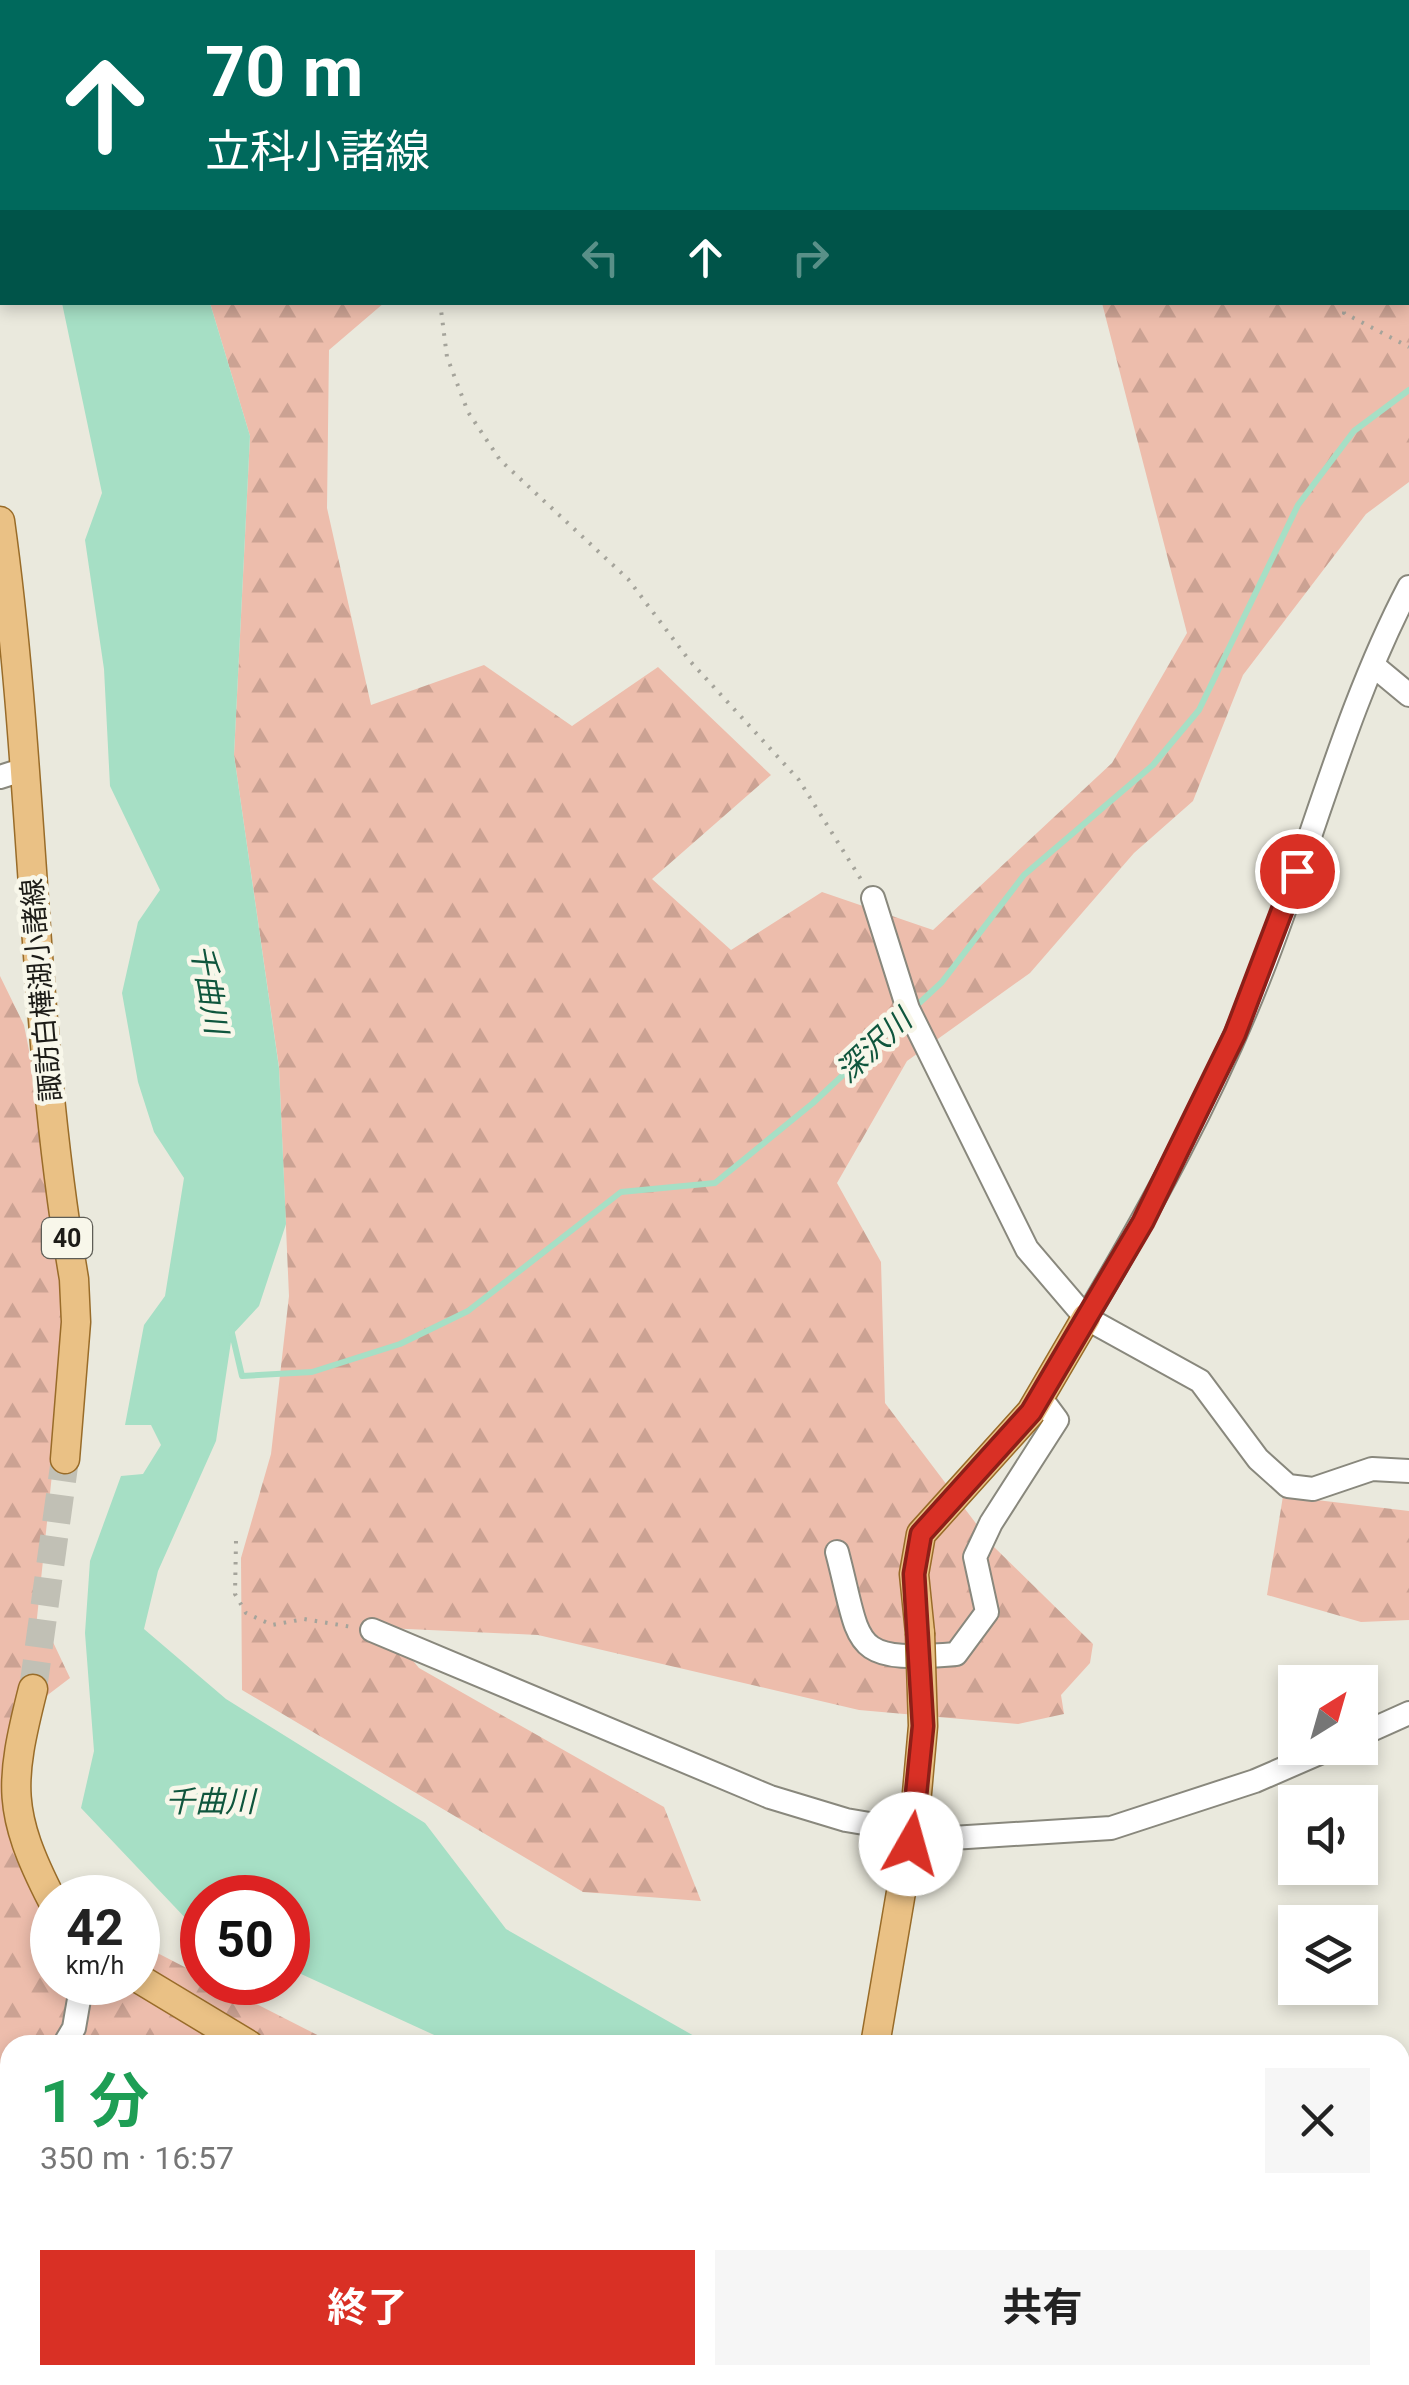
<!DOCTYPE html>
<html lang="ja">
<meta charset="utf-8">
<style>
body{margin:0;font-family:Roboto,"Noto Sans JP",sans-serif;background:#f6f6f6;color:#222;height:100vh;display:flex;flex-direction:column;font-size:38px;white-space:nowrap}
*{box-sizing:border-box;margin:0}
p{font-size:32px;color:#767676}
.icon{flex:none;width:55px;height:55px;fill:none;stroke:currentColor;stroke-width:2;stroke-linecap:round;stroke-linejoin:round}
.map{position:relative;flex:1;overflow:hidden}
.sheet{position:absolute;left:0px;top:2035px;width:1410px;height:350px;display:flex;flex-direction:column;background:#fff;border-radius:30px 30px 0 0;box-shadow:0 5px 15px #0003}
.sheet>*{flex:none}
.banner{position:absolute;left:0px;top:0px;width:1410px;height:305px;box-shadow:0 5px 15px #0003;background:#00695c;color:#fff;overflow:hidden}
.needle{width:65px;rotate:37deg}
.tools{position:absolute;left:1278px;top:1665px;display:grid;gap:20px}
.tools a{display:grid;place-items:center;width:100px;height:100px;border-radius:0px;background:#fff;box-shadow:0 5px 15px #0003;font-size:50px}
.speed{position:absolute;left:30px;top:1875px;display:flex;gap:20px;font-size:50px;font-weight:700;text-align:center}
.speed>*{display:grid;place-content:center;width:130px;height:130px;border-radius:50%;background:#fff;box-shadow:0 5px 15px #0003;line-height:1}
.speed small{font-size:25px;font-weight:400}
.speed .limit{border:15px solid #d22;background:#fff;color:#111}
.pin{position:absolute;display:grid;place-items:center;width:85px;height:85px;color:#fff;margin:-42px;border:5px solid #fff;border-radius:50%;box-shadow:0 2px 10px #0007}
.me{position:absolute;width:110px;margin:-55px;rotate:7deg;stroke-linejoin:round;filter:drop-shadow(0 0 8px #0008)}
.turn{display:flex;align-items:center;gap:35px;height:210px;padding:0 40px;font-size:45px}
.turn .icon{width:130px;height:130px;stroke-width:2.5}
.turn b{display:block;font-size:70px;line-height:85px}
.lanes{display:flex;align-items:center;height:95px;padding:0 40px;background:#0003;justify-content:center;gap:50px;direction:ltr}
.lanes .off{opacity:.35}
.round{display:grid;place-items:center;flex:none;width:105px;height:105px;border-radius:0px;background:#f6f6f6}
.headline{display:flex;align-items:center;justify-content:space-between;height:170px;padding:0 40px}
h1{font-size:60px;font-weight:700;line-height:75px;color:#1e9e55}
.button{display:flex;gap:20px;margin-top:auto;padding:20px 40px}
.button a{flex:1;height:115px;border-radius:0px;background:#d93025;color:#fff;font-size:40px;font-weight:700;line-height:115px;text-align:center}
.button a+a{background:#f6f6f6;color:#222}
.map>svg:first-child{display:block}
</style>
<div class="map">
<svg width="1409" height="2385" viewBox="0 0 1409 2385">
<defs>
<pattern id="forest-firs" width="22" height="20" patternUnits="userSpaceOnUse" patternTransform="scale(2.5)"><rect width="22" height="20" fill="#edbdac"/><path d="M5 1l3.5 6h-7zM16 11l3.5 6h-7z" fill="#cba293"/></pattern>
</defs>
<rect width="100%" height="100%" fill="#eae9dd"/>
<path fill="url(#forest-firs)" d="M119 0H568L567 2Z
M1016 0H1409V482L1366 514 1243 675 1193 801 1134 853 1030 973 907 1061 837 1183 881 1262 885 1403 993 1546 1093 1644 1090 1663 1061 1695 1064 1714 1018 1724 859 1710 538 1635 386 1628 419 1668 664 1807 701 1901 583 1892 242 1690 241 1558 271 1454 289 1296 279 1067 234 755 250 436 210 303H384L329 350 327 508 371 705 484 665 572 726 658 667 771 775 652 879 731 950 822 892 933 930 1112 763 1187 633 1102 303 1408 302V2Z
M0 976 24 1025 48 1147 65 1279 56 1436 35 1637 52 1640 70 1678 45 1697 30 1692 11 1743 52 1899V1982H138V1943L202 1976V1982L215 1983 337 2045H10V2295H0Z
M1283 1496 1409 1511V1620L1361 1622 1267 1595Z
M235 2375H799L797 2385H255Z"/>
<path fill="#a6dfc5" d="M0 0H119L120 2H2V79Z
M62 303H210L250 436 234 755 279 1068 286 1224 259 1306 232 1335 216 1441 158 1571 144 1629 226 1699 425 1823 506 1929 710 2045H456L288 1968V1898H202V1929L191 1924 81 1808 94 1751 85 1633 90 1561 121 1476 143 1474 161 1445 151 1425H125L144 1325 165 1296 184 1178 154 1132 138 1082 122 993 138 922 160 890 110 786 104 669 85 540 102 493Z
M1409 2254V2348L1400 2349V2256Z"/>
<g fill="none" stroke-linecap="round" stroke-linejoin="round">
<path stroke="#a6dfc5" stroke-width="6" d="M914 1008 942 982 1024 875 1153 765 1199 710 1298 505 1354 431 1409 390
M231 1329 242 1376 312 1372 400 1344 468 1311 621 1192 715 1183 813 1103 905 1017"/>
<path stroke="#c1c0b5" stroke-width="28" stroke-dasharray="28 14" stroke-linecap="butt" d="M33 1689 65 1459"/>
<g stroke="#89887d" stroke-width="26">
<path id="minor" d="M1374 666 1409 695
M0 777 22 770
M873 898 908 1009 1027 1249 1086 1318 1200 1381 1258 1459 1288 1486 1313 1489 1372 1469 1409 1471
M1086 1318C1151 1208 1212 1097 1259 978 1311 848 1344 711 1409 587
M837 1552C862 1647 848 1663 956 1654L987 1612 975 1557 991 1523 1057 1420 1040 1397
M372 1630 770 1797 846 1820 952 1838 1111 1828 1255 1781 1331 1748
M1360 1735 1409 1713
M64 2045 74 2028 82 1982
M0 2101 10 2095
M0 2174 10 2181
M59 2385 66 2375"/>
</g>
<g stroke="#996c29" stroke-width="31">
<path id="major" d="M0 521C35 772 31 1028 74 1279L76 1322 65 1459
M920 1633 914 1574 921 1534 1031 1412 1086 1318
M33 1689C9 1784 7 1812 52 1900
M138 1978 249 2045
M1175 2375 1210 2385
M812 2385 813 2375"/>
</g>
<path stroke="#a5a49b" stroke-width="4" stroke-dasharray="2.5 8" stroke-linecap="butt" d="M569 2V0
M1408 167 1409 164
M440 302 447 357 468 412 500 460 628 579 689 660 799 780 862 881
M1348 302 1344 313 1409 347
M236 1541 235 1594 246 1613 272 1625 304 1619 352 1627
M0 2295 10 2288"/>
<use href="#minor" stroke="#fff" stroke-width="22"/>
<use href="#major" stroke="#eac185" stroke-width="28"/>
<g stroke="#996c29" stroke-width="31" stroke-linecap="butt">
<path id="major-bridge" d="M875 2045 916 1804 923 1726 920 1633"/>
</g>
<use href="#major-bridge" stroke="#eac185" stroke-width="28"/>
</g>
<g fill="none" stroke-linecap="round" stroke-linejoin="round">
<g stroke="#8d1f18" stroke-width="25">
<path id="route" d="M911 1844 923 1726 914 1574 921 1534 1031 1412 1143 1222 1235 1034 1297 871"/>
</g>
<use href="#route" stroke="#d93025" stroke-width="18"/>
</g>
<g text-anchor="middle" stroke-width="9" stroke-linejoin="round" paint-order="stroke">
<rect fill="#f8f7ea" stroke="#5e5d56" stroke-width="2.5" x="42" y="1218" width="50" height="40" rx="8"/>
<g font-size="25" font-weight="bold" fill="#1c1b17">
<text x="67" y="1247">40</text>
</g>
<g font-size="28" fill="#1c1b17" stroke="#f8f7ea">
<text transform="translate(41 990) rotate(-95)" y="10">諏訪白樺湖小諸線</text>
</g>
<g font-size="30" font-style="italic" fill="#0f563d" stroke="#f8f7ea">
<text transform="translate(209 989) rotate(80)" y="10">千曲川</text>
<text transform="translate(874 1046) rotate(-43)" y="10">深沢川</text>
<text x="210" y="1812">千曲川</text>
</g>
</g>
</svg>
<div class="tools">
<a><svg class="needle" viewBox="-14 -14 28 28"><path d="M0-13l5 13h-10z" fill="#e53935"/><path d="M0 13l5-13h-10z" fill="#767676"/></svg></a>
<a><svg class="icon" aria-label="sound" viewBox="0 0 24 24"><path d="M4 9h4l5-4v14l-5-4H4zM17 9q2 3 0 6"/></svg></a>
<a><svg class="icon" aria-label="layers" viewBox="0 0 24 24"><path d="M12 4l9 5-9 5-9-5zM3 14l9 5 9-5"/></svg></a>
</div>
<div class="speed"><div>42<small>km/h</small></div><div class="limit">50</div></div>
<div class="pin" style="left:1297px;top:871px;background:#d93025"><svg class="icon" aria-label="arrive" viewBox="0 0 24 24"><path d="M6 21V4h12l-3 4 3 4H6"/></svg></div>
<svg class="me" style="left:911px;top:1844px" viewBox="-20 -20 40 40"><circle r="19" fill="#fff"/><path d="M0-13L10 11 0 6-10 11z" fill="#d93025"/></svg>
<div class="banner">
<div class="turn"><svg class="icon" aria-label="ahead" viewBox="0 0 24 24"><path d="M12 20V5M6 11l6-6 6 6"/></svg><div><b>70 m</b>立科小諸線</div></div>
<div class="lanes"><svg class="icon off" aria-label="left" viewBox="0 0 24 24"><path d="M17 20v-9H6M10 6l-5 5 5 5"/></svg><svg class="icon" aria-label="ahead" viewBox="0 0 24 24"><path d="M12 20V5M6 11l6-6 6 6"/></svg><svg class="icon off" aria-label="right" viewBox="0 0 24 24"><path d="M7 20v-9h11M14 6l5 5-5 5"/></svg></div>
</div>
<section class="sheet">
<div class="headline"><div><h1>1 分</h1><p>350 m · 16:57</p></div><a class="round"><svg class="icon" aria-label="close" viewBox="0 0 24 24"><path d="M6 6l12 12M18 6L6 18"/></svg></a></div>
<div class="button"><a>終了</a><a>共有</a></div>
</section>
</div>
